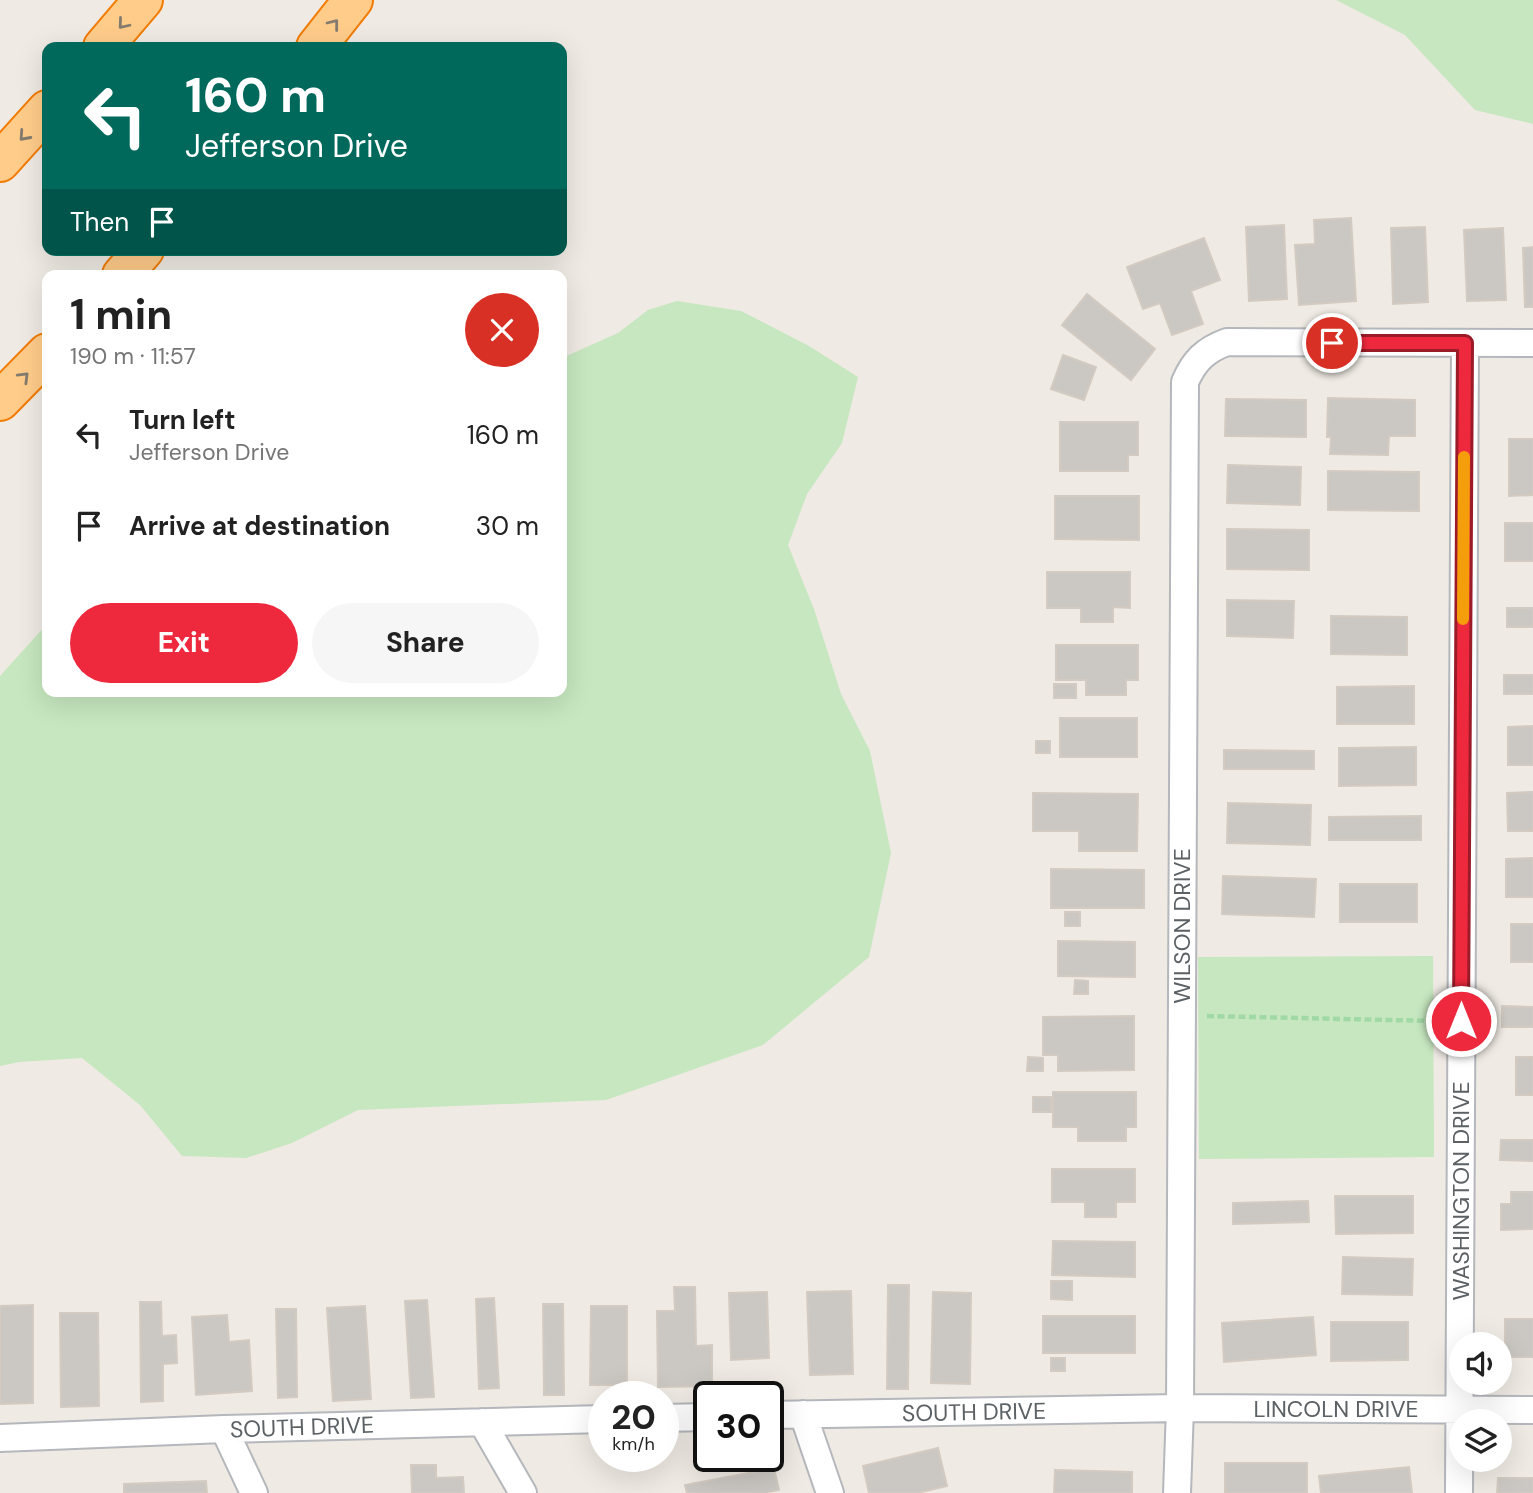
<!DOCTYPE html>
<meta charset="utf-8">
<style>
body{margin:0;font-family:"DM Sans",sans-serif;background:#f6f6f6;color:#222;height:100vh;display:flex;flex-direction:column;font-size:26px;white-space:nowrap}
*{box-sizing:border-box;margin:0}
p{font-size:23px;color:#767676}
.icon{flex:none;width:38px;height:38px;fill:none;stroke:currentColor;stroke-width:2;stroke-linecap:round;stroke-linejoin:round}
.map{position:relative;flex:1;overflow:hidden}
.panel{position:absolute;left:42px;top:270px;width:525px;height:427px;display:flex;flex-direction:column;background:#fff;border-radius:14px;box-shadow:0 7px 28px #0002}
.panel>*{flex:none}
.hud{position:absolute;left:42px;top:42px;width:525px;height:214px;border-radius:14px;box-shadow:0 7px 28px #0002;background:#00695c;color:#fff;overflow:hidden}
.fabs{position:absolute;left:1449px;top:1332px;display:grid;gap:14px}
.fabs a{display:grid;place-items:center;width:63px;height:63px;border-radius:50%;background:#fff;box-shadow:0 7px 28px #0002;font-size:35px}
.speed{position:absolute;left:588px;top:1381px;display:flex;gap:14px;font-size:35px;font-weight:700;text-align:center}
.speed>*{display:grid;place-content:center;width:91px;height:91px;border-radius:50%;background:#fff;box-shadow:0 7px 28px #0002;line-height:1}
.speed small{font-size:18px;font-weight:400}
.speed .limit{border:4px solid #111;border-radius:10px;background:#fff;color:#111}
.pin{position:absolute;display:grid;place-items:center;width:60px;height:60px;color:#fff;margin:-30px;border:4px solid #fff;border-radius:50%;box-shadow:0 2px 7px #0007}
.me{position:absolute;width:77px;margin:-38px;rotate:0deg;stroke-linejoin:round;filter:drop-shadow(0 0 5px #0008)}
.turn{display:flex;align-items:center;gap:24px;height:147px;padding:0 28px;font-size:32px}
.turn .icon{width:91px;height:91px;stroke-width:2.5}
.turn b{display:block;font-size:49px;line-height:60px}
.then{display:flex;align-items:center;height:66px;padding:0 28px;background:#0003;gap:14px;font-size:26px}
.round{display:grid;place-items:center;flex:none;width:74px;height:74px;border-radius:37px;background:#f6f6f6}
.head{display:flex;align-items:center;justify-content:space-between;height:119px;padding:0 28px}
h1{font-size:42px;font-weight:700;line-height:52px}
.cta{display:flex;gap:14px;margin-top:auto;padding:14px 28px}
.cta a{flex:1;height:80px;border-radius:42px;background:#ee293d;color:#fff;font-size:28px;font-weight:700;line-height:80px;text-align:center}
.cta a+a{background:#f6f6f6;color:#222}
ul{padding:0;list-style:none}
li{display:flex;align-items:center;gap:21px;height:91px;padding:0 28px}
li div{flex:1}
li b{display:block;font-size:26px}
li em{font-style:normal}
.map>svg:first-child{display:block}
</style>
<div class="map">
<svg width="1533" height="1493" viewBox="0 0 1533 1493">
<rect width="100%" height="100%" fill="#efeae3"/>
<path fill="#c6e7bf" d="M1336 0H1533V124L1475 110 1405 35Z
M677 301 741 311 809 346 858 377 842 443 807 494 788 545 814 609 841 694 870 751 891 853 869 957 763 1045 606 1100 358 1110 292 1143 246 1158 182 1156 140 1105 82 1058 19 1062 0 1066V676L47 624V691H562V358L618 333 648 310Z
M1433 956 1434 1157 1199 1159 1198 957Z"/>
<path fill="#cbc7c2" stroke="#d3cbc1" stroke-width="2" d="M1351 218 1356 301 1299 305 1295 245 1315 244 1314 220Z
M1284 225 1287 299 1249 301 1246 227Z
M1425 227 1428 302 1393 304 1391 228Z
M1503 228 1506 300 1467 301 1464 230Z
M1204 238 1220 280 1191 291 1203 324 1172 335 1160 303 1143 309 1127 267Z
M1533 247V307H1525L1523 248Z
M1087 294 1155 349 1131 380 1062 325Z
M1063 355 1096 367 1084 400 1051 389Z
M1328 398 1415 400V436H1389L1388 455 1330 454 1331 437H1327Z
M1226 399 1306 400V437L1225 436Z
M1060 422H1138V455H1128V471H1060Z
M1509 439H1533V495L1509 496Z
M1228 465 1301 467 1300 505 1227 503Z
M1328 471 1419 472V511L1328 510Z
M1055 496H1139V540L1055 539Z
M1505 523H1533V561H1505Z
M1227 529 1309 530V570L1227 569Z
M1047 572H1130V608L1113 607V622H1081V608H1047Z
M1227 600 1294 601 1293 638 1227 636Z
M1507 608H1533V627H1507Z
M1331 616 1407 617V655L1331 654Z
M1056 645H1138V680H1126V695H1086V680H1056Z
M1504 675H1533V694H1504Z
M1054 684H1076V698H1054Z
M1414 686V724H1337V687Z
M1060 718H1137V757H1060Z
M1533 726V765H1508V727Z
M1036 741H1050V753H1036Z
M1416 747V785L1339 786V748Z
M1224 750 1314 751V769H1224Z
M1533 792V831H1508L1507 793Z
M1033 793 1138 794 1137 851H1079V831H1033Z
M1228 803 1311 805 1310 845 1227 843Z
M1421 816V840H1329V817Z
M1533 858V897H1506V859Z
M1051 869 1144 870V908H1051Z
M1223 876 1316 879 1314 917 1222 914Z
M1340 884H1417V922H1340Z
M1065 912H1080V926H1065Z
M1511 924H1533V962H1511Z
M1058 941 1135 942V977L1058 976Z
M1075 980 1088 981V994H1074Z
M1502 1006 1533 1007V1027H1502Z
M1134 1016V1070L1058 1071V1055H1043V1017Z
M1028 1057 1043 1058V1071H1027Z
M1516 1057H1533V1095H1516Z
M1053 1092H1136V1127H1126V1141H1078V1127H1053Z
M1033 1097H1051V1112H1033Z
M1501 1140H1533V1161L1500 1160Z
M1052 1169H1135V1202H1116V1217H1085V1202H1052Z
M1511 1192H1533V1229L1501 1230V1204H1511Z
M1335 1196H1413V1233L1336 1234Z
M1308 1201 1309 1222 1233 1224V1203Z
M1053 1241 1135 1242V1277L1052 1275Z
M1343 1257 1413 1259 1412 1295 1342 1294Z
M1051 1281H1072V1300L1051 1299Z
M888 1285H909L908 1389H887Z
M674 1287H695L696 1346 712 1345V1386L658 1387 657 1311H675Z
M851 1291 853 1374 810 1375 807 1292Z
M767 1292 769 1358 731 1360 729 1293Z
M933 1292 971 1293 970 1384 931 1383Z
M494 1298 499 1388 479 1389 476 1299Z
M427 1300 434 1397 411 1398 405 1301Z
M140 1302H161L162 1336 176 1335 177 1363 163 1364V1401L141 1402Z
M543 1304H563L564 1395H544Z
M33 1305V1403L0 1404V1306Z
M365 1306 371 1399 333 1401 327 1308Z
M591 1306H627V1385H590Z
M276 1309H296L297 1397 278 1398Z
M60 1313H98L99 1406 61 1407Z
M227 1315 229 1342 249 1340 252 1391 196 1395 192 1317Z
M1043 1316H1135V1353H1043Z
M1313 1317 1316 1355 1224 1362 1222 1323Z
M1505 1319H1533V1357H1505Z
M1331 1322H1408V1360L1331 1361Z
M1051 1358H1065V1371H1051Z
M938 1448 947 1486 917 1493H869L863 1466Z
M1225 1463H1307V1493H1225Z
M411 1465H436V1478L463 1477 464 1493H412Z
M1409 1467 1412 1493H1321L1319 1476Z
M774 1468 779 1490 762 1493H687L685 1485Z
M1055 1470 1132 1472V1493H1054Z
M1498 1478H1533V1493H1497Z
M206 1481 207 1493H124V1484Z"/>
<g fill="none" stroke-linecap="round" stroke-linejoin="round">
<g stroke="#b4b7bb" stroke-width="30">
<path id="street" d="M803 1414 830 1493
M768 1415 1180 1408 1533 1410
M663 1418 709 1417
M482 1422 523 1493
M224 1429 254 1493
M0 1438 224 1429 604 1419
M1177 1493 1180 1408 1185 382C1194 361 1205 350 1227 342L1533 343
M1459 1493 1465 343"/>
</g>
<g stroke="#f27b00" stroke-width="42">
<path id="highway" d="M103 47 143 0
M316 47 353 0
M0 162 47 110
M122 275 144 250
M0 401 47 353"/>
</g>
<path stroke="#a1d9a6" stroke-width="4.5" stroke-dasharray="7 3.5" stroke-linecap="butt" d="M1207 1016 1436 1021"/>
<use href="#street" stroke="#fff" stroke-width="26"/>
<use href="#highway" stroke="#ffcc8a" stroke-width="38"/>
</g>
<defs><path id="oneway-chevron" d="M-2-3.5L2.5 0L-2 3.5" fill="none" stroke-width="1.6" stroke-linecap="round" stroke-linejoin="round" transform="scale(1.75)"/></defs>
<g stroke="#847c6e">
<use href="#oneway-chevron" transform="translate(123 24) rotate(130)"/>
<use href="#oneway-chevron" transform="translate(334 24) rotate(-52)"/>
<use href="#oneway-chevron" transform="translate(24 136) rotate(132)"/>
<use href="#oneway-chevron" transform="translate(24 377) rotate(-45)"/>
</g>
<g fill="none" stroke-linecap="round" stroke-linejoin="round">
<g stroke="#9b1b28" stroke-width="18">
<path id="route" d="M1332 343H1465L1461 1021"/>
</g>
<use href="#route" stroke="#ee293d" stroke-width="12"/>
<path stroke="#f59e0b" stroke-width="12" d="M1463 619 1464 457"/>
</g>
<g text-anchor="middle" stroke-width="7" stroke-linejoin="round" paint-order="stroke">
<g font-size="23" fill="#5b6164" stroke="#fff">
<text transform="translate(1182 926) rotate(-90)" y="8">WILSON DRIVE</text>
<text transform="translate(1461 1191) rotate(-90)" y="8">WASHINGTON DRIVE</text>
<text x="1336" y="1417">LINCOLN DRIVE</text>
<text transform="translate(974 1412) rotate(-1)" y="8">SOUTH DRIVE</text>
<text transform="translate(302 1427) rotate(-2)" y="8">SOUTH DRIVE</text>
</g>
</g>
</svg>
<div class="fabs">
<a><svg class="icon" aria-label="sound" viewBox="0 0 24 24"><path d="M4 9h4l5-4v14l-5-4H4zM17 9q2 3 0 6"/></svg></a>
<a><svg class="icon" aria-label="layers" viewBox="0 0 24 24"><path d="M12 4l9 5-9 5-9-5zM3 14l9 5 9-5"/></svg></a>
</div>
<div class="speed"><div>20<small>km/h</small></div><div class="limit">30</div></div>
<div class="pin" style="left:1332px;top:343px;background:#d93025"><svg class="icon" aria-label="arrive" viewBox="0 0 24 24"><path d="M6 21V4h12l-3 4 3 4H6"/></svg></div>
<svg class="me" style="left:1461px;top:1021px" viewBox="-20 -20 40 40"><circle r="17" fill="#ee293d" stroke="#fff" stroke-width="3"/><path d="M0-11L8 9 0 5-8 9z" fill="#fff"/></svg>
<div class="hud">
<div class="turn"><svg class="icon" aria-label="left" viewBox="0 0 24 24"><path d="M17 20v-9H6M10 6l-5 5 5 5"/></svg><div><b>160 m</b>Jefferson Drive</div></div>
<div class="then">Then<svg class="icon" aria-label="arrive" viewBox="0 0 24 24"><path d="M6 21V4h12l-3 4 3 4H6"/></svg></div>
</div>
<section class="panel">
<div class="head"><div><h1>1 min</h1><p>190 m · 11:57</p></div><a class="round" style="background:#d93025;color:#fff"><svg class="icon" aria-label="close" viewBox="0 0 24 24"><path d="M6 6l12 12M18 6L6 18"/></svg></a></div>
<ul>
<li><svg class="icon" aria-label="left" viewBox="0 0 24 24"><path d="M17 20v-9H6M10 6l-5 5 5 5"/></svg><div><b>Turn left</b><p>Jefferson Drive</p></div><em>160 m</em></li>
<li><svg class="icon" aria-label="arrive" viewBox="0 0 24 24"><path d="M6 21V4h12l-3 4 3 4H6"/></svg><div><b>Arrive at destination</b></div><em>30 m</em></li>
</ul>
<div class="cta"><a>Exit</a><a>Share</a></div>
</section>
</div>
